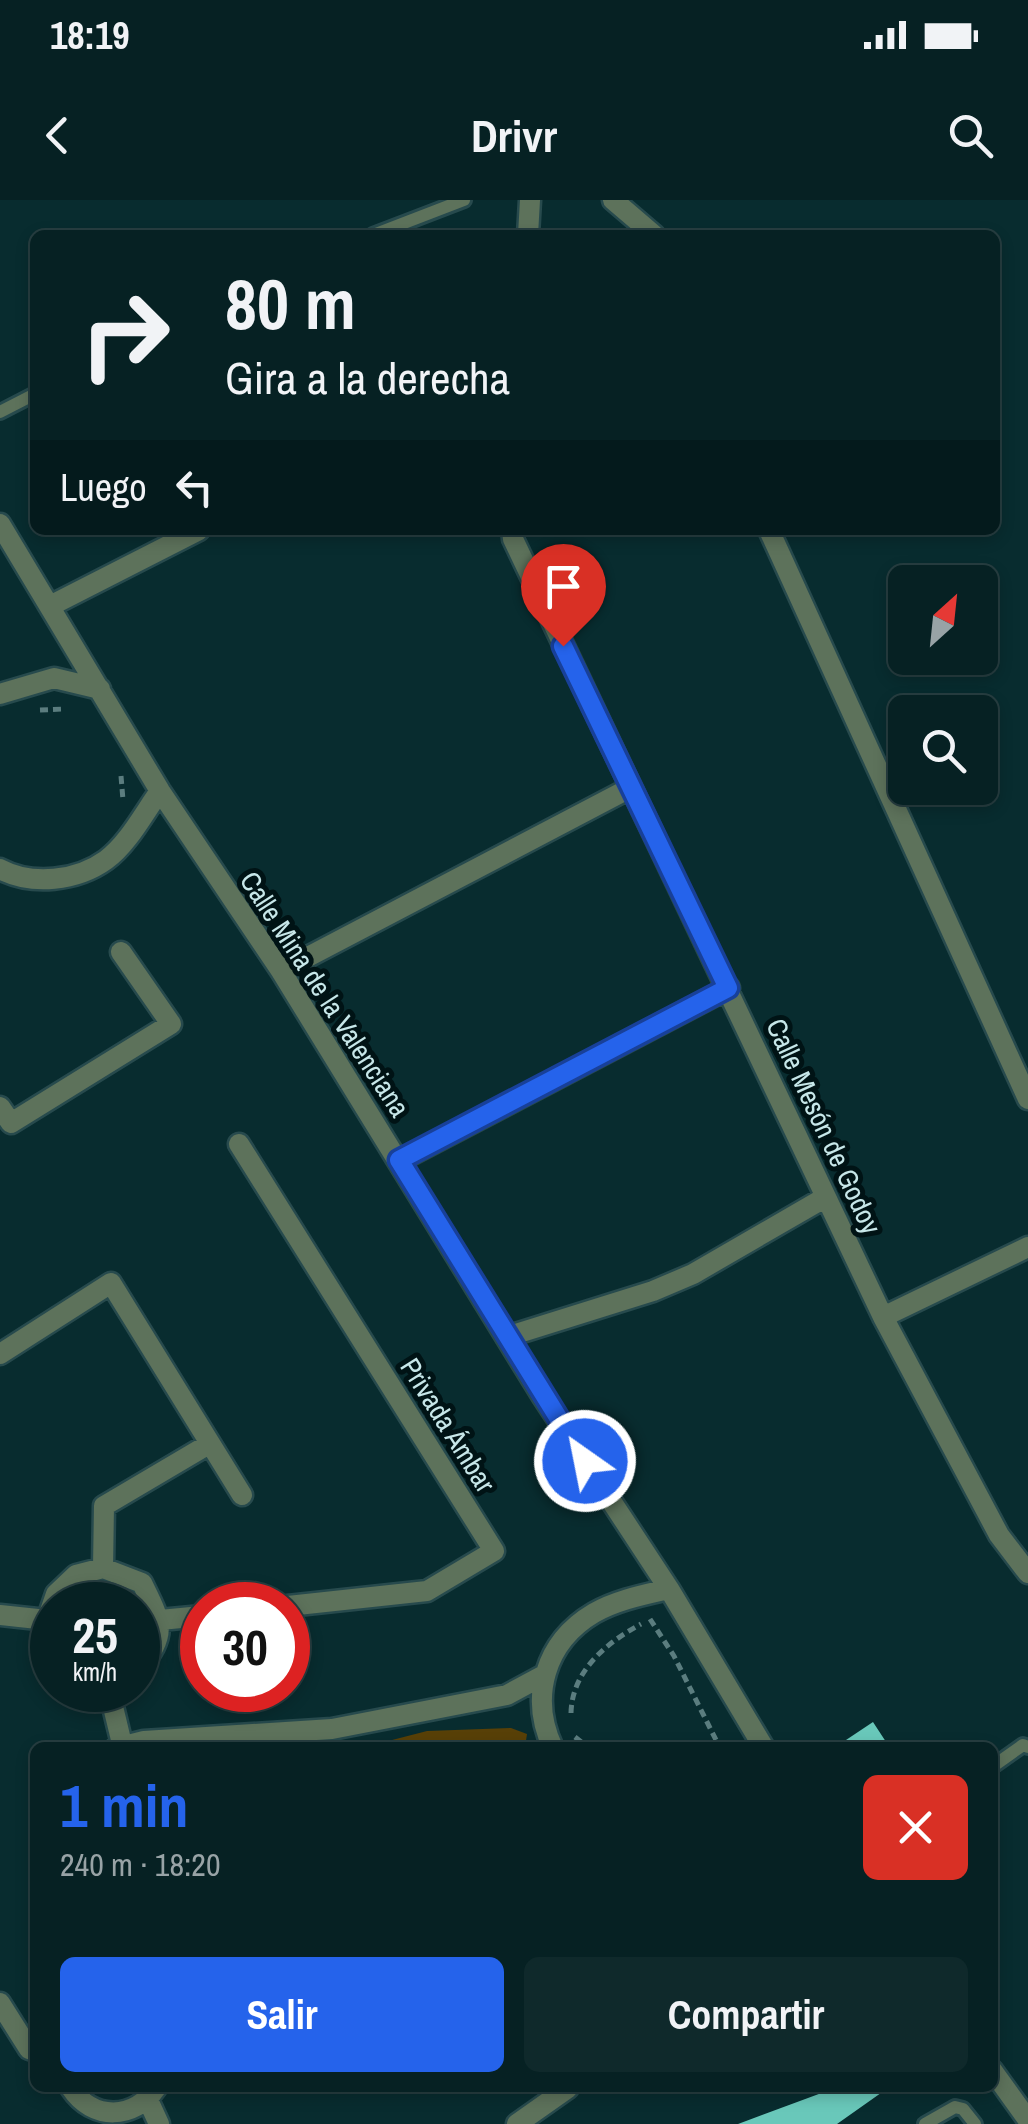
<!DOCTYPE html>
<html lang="es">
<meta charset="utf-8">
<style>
body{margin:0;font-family:"Archivo Narrow",sans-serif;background:#0f292b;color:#f1f3f6;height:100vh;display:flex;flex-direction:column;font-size:38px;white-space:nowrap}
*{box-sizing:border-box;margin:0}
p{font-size:32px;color:#98a3a6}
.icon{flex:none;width:55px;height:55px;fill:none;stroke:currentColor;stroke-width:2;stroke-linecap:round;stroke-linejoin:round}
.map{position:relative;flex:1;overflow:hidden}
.side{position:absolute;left:30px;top:1542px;width:968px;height:350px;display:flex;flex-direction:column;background:#062123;border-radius:15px;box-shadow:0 5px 15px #0003,0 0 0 2px #273e41}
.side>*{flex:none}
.top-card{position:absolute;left:30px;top:30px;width:970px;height:305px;border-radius:15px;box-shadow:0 5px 15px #0003,0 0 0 2px #273e41;background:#062123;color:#f1f3f6;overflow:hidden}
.needle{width:65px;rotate:27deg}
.fabs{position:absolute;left:888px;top:365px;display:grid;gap:20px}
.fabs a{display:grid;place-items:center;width:110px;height:110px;border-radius:15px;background:#062123;box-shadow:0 5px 15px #0003,0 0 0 2px #273e41;font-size:50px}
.speed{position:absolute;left:30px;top:1382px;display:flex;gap:20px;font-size:50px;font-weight:700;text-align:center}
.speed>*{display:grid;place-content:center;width:130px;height:130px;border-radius:50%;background:#062123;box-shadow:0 5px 15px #0003,0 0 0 2px #273e41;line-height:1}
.speed small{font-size:25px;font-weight:400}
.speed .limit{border:15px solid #d22;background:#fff;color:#111}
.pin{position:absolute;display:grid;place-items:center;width:85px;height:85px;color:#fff;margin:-102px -42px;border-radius:50% 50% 50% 0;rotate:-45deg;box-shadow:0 0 10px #0007}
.pin .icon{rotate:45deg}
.me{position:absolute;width:110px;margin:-55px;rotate:327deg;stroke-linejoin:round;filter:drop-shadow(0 0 8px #0008)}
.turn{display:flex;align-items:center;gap:35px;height:210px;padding:0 30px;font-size:45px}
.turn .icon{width:130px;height:130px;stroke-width:2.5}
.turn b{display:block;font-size:70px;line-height:85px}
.then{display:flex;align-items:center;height:95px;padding:0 30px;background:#0003;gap:20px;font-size:38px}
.round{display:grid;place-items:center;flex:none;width:105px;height:105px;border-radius:15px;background:#0f292b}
.headline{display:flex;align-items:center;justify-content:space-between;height:170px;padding:0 30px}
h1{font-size:60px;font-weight:700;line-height:75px;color:#2563eb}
.button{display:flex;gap:20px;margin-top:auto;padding:20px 30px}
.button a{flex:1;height:115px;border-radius:15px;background:#2563eb;color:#fff;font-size:40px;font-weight:700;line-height:115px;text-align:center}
.button a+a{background:#0f292b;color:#f1f3f6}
.status{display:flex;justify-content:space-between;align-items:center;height:70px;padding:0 50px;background:#062123;direction:ltr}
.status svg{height:28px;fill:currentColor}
header{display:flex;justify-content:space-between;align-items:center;height:130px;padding:0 30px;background:#062123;font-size:45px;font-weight:700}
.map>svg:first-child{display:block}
</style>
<div class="status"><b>18:19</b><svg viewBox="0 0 49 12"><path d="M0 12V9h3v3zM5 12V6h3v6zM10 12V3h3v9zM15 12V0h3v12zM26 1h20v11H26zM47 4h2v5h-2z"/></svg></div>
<header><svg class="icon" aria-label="back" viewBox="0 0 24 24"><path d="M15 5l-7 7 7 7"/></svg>Drivr<svg class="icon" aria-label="search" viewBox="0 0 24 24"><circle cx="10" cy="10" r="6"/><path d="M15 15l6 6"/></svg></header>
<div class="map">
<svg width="1028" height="1924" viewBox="0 0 1028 1924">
<rect width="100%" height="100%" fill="#082c2f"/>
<path fill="#584007" d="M511 1528 527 1534 525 1547H365L427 1531Z"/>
<path fill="#69c8ba" d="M873 1522 890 1548H834Z
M835 1888H888L837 1924H738Z"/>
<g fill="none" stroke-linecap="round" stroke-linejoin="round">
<g stroke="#274a4d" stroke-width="18">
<path id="service" d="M373 35 464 0
M0 212 35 194
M992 1567 1023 1545 1028 1547
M925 1924 955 1907 963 1909 975 1924"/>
</g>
<g stroke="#274a4d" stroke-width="25">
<path id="minor" d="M613 0 654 35
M528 35 530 0
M0 324 160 591 281 771 543 1197 669 1389 764 1548
M512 330 513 339 883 1117 999 1335 1028 1373
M769 330 1028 899
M50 406 199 330
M0 494 54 478 100 489
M0 669C32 686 77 681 106 660 128 644 144 613 160 591
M281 771 630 588
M0 907 11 923 171 824 121 752
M239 944 494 1351 427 1391 288 1406
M399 961 729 788
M883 1117 1028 1047
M506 1137 653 1091 693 1074 826 997
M0 1154 111 1083 242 1295
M103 1368 104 1306 209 1244
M0 1415 47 1420
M160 1420 202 1416
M52 1443 47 1420 56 1394 76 1375 103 1368 142 1383C161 1422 169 1433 138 1469
M109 1490 122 1544
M116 1548 144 1541 332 1529 507 1495 544 1475
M553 1548C529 1497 545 1442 594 1413 617 1400 643 1395 669 1389
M0 1803 29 1849 35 1851
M992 1870 1028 1920
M71 1888C93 1921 134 1920 156 1888
M148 1900 159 1924
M517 1924 568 1888"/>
</g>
<path stroke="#5b7d7f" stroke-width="5" stroke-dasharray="8 5" stroke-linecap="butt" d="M40 510 64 509
M121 576 123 600
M650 1419 674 1456 720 1548
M571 1513C572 1471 606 1443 641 1424
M575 1537 589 1548"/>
<use href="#service" stroke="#5d725b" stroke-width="12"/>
<use href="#minor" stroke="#5d725b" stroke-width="20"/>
</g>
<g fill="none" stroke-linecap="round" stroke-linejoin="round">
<g stroke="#184099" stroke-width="25">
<path id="route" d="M563 446 728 788 399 960 585 1261"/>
</g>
<use href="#route" stroke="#2563eb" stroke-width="18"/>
</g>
<g text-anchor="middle" stroke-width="10" stroke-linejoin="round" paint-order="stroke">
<g font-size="28" fill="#c7e7e9" stroke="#001315">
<text transform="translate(325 794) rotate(57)" y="10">Calle Mina de la Valenciana</text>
<text transform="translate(824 926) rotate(65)" y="10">Calle Mesón de Godoy</text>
<text transform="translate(448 1225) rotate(58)" y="10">Privada Ámbar</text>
</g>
</g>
</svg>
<div class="fabs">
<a><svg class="needle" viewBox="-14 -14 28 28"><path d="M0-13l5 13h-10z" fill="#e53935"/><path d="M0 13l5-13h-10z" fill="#98a3a6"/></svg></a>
<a><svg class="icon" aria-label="search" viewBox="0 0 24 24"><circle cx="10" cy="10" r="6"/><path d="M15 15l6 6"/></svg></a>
</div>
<div class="speed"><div>25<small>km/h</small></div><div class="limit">30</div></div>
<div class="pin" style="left:563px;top:446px;background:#d93025"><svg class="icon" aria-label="arrive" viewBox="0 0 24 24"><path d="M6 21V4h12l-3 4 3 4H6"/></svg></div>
<svg class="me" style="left:585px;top:1261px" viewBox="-20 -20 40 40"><circle r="17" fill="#2563eb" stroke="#fff" stroke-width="3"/><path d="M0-11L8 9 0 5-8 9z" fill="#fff"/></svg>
<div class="top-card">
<div class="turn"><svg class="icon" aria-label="right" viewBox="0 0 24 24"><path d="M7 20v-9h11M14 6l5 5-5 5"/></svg><div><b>80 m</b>Gira a la derecha</div></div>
<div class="then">Luego<svg class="icon" aria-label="left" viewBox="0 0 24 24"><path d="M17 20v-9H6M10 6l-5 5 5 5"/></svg></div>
</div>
<section class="side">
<div class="headline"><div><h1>1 min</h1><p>240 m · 18:20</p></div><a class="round" style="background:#d93025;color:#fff"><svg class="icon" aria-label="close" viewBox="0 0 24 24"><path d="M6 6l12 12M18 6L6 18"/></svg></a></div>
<div class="button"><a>Salir</a><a>Compartir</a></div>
</section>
</div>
